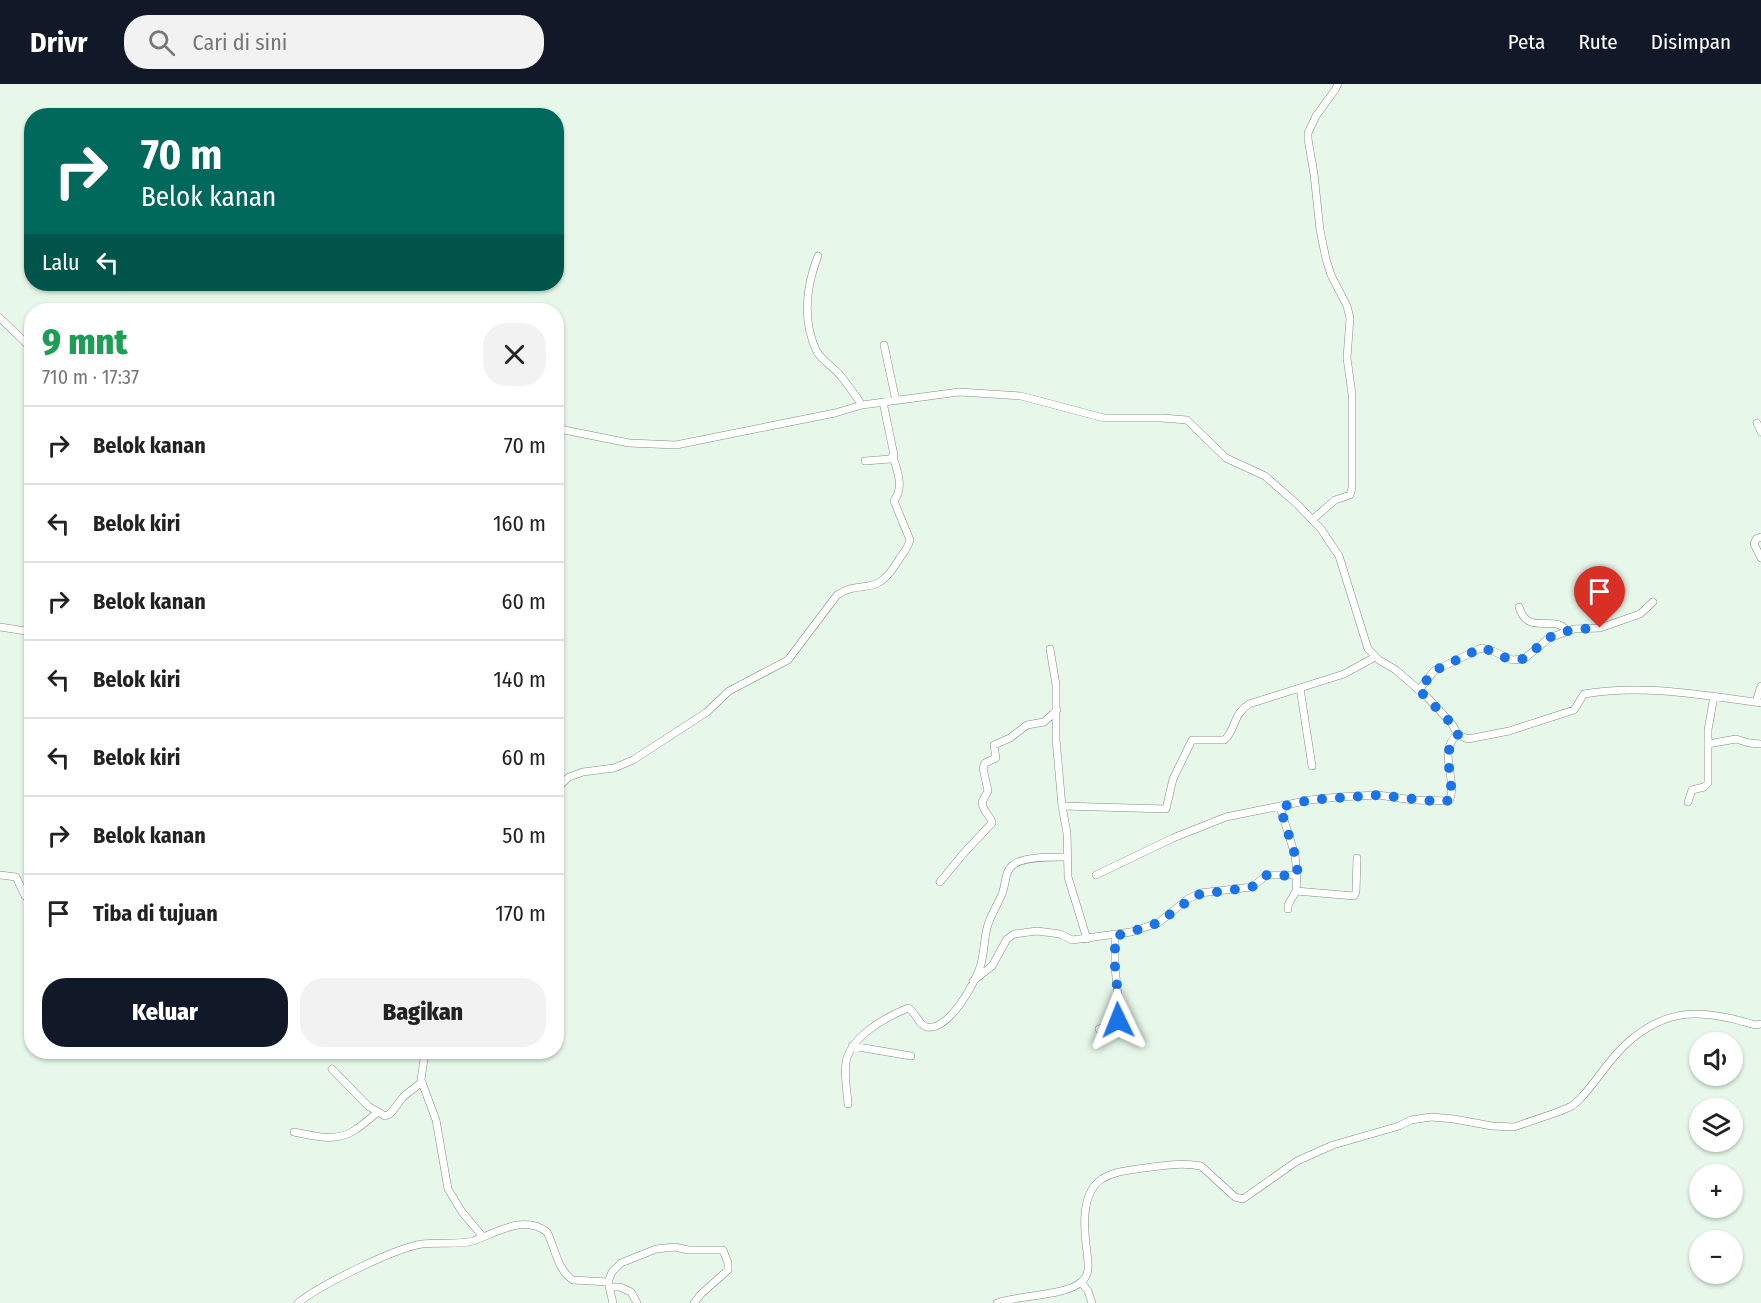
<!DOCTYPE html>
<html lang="id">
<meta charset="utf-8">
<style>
body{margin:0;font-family:"Fira Sans Condensed",sans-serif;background:#f2f2f2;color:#222;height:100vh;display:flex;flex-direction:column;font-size:22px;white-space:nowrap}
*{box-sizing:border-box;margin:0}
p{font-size:20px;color:#767676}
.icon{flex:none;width:33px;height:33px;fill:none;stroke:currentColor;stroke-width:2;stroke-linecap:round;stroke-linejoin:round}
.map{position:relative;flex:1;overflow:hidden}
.side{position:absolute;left:24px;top:219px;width:540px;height:756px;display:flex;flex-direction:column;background:#fff;border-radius:24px;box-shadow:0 2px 4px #0004}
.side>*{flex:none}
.guide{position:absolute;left:24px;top:24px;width:540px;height:183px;border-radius:24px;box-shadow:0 2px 4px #0004;background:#00695c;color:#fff;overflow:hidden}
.controls{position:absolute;left:1689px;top:948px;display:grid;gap:12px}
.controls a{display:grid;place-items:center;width:54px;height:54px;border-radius:50%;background:#fff;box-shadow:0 2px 4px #0004;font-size:30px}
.pin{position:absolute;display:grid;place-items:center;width:51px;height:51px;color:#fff;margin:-62px -26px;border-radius:50% 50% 50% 0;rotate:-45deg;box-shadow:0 0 6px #0007}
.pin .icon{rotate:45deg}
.me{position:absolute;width:66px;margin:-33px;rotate:358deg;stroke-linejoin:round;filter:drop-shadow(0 0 4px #0008)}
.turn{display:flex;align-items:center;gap:21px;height:126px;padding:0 18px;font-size:27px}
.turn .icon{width:78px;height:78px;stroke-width:2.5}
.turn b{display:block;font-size:42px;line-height:51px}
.then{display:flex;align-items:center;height:57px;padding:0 18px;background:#0003;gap:12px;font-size:22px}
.round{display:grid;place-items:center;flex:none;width:63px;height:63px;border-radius:24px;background:#f2f2f2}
.head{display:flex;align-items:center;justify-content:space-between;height:102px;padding:0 18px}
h1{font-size:36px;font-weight:800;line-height:45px;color:#1e9e55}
.cta{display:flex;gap:12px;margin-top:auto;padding:12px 18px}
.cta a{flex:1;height:69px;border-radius:24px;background:#111827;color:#fff;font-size:24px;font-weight:800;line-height:69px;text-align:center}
.cta a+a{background:#f2f2f2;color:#222}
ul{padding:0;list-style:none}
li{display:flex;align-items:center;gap:18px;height:78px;padding:0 18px;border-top:2px solid #e0e0e0}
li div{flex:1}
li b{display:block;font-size:22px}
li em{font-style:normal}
header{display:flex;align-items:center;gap:36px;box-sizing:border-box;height:84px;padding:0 30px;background:#111827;color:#fff}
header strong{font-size:28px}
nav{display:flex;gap:33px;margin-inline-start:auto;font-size:21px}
.search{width:420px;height:54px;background:#f2f2f2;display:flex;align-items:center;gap:15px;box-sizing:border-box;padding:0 21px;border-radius:24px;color:#767676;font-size:22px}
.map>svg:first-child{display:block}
</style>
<header>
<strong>Drivr</strong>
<div class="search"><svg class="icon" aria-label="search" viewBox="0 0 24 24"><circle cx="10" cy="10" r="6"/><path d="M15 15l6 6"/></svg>Cari di sini</div>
<nav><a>Peta</a><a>Rute</a><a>Disimpan</a></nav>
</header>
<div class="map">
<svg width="1761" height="1219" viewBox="0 0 1761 1219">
<rect width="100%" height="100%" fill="#e7f8ea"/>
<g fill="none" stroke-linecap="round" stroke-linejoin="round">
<g stroke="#7f8e81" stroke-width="8">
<path id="street" d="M818 172C806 202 802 238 817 268 823 277 833 283 840 291 848 301 855 311 862 321
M0 234 32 265
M884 261 896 317
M556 338 564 346 629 359 676 361 835 329 862 321 959 308 1021 312 1104 334H1162L1187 336 1226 374 1265 392 1297 420 1321 445 1339 472 1368 565 1379 576 1396 586 1428 614 1452 640 1458 651 1468 655 1509 647 1574 626 1584 610C1644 600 1701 611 1761 619
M1757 339 1761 348
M865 377 890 375 894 371 883 318
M1312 436 1335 416 1350 411 1352 404V310L1347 274 1350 234 1347 222 1331 191 1326 175 1320 146 1314 90 1308 55V49L1316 32 1335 6 1338 0
M1761 453 1756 455 1754 460 1761 474
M1519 523C1528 553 1554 529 1567 547
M0 543 32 548
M1050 565 1056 601V655L1062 722 1067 749 1068 793 1087 855
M1300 604 1312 682
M1419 606 1434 587 1479 565 1483 564 1493 567 1512 576 1524 575 1549 554 1574 545 1600 544 1640 530 1653 518
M1756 618 1761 602
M1708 660V646L1714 612
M556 705 569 693 583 688 614 684 633 676 707 628 729 607 788 576 837 511C864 494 875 515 898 477 902 470 908 465 910 456L894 417C904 403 898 389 893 373
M1688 718 1692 706 1704 703 1708 699V660L1736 655 1749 659 1761 660
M1062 722 1166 725 1173 695 1192 656H1224C1236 647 1232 631 1249 620L1344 590 1375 573
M1280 723 1295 771 1297 791 1296 807 1288 821V825
M0 791 16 793 25 812 32 816
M1096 791 1173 754 1226 733 1310 716 1338 713 1378 711 1413 716 1449 717C1459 698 1436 665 1458 651
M940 798 963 770 992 739C992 732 983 730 982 718L988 707 983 684 985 679 996 674 994 661 1010 654 1027 641 1044 638 1057 626
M1296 807 1354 812 1356 808 1357 774
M973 897 992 882 1007 855 1014 850 1037 847 1060 850 1072 856 1131 848 1158 839 1188 815 1200 809 1252 803 1267 791H1297
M1099 945 1117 938 1120 933 1115 883V852
M852 962 911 972
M425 968 421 996 436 1036 448 1105 462 1128 483 1153
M332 985 368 1022 385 1032 390 1030 404 1012 422 998
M848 1020C847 1006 844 991 846 978 851 952 886 933 908 924 916 928 918 941 927 943 949 947 976 898 981 880 984 869 984 856 987 844 990 832 997 822 1002 810 1006 801 1004 788 1013 781 1024 772 1053 773 1067 773
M294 1048C315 1052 335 1059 355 1046 363 1041 370 1034 378 1028
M608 1198 612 1188 621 1179 656 1165 675 1163 688 1166H723L728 1179V1186L701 1210 694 1219
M1081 1198 1088 1207 1092 1219
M610 1203H620L631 1208 637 1219
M298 1219C320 1201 395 1164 422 1160 438 1158 458 1161 473 1157 496 1149 524 1130 547 1148 555 1163 557 1186 573 1196L608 1198 613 1219
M997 1219C1018 1211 1066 1212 1081 1198 1091 1190 1088 1180 1087 1168 1084 1146 1080 1109 1102 1095 1112 1088 1125 1087 1137 1085 1158 1082 1180 1078 1201 1082L1235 1113 1243 1115 1297 1077 1333 1061 1399 1042 1411 1036 1431 1033 1454 1035 1492 1042 1514 1043 1558 1028 1572 1022 1580 1015C1596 998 1608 977 1625 961 1667 922 1704 925 1755 941L1761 940"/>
</g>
<use href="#street" stroke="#fff" stroke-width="7"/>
</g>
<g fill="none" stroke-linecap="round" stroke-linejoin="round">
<path stroke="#1a73e8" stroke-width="10" stroke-dasharray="0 18" d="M1118 936 1120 930 1115 883V852L1131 848 1158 839 1196 811 1252 803 1267 791 1281 792 1298 790 1295 771 1280 723 1310 716 1378 711 1440 718 1451 716C1454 698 1440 662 1458 651L1452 640 1419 606 1434 587 1479 565 1483 564C1493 567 1504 575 1514 576 1529 578 1537 560 1549 554 1565 545 1582 545 1600 544"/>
</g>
</svg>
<div class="controls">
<a><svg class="icon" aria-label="sound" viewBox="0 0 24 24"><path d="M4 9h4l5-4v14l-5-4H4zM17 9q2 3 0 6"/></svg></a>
<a><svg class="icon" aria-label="layers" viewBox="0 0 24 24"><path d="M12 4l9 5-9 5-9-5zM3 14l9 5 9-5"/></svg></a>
<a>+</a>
<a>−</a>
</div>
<div class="pin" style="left:1600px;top:544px;background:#d93025"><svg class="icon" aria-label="arrive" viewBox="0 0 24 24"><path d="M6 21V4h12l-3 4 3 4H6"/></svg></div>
<svg class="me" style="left:1118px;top:936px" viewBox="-20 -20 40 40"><path d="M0-17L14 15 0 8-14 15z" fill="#1a73e8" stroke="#fff" stroke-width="4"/></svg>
<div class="guide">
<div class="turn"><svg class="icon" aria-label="right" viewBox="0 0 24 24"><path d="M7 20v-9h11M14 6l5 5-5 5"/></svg><div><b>70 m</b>Belok kanan</div></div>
<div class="then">Lalu<svg class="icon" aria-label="left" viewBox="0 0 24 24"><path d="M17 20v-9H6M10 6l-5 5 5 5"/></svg></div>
</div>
<section class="side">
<div class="head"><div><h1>9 mnt</h1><p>710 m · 17:37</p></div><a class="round"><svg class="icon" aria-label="close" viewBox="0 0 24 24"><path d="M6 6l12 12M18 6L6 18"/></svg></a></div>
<ul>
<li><svg class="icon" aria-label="right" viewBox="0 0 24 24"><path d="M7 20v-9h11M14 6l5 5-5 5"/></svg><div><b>Belok kanan</b></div><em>70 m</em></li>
<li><svg class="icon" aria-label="left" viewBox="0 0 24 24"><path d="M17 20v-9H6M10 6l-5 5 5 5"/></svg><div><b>Belok kiri</b></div><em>160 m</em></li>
<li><svg class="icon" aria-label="right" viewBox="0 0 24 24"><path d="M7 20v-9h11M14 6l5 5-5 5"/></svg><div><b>Belok kanan</b></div><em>60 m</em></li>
<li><svg class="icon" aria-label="left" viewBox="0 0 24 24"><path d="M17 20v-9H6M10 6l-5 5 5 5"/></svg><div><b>Belok kiri</b></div><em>140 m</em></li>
<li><svg class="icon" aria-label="left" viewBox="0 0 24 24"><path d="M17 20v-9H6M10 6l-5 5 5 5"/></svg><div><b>Belok kiri</b></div><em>60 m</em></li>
<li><svg class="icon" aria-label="right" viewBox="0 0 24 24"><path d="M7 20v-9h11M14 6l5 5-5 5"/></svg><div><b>Belok kanan</b></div><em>50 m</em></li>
<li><svg class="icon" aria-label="arrive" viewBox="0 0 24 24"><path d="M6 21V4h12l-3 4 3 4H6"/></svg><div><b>Tiba di tujuan</b></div><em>170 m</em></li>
</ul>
<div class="cta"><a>Keluar</a><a>Bagikan</a></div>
</section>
</div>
